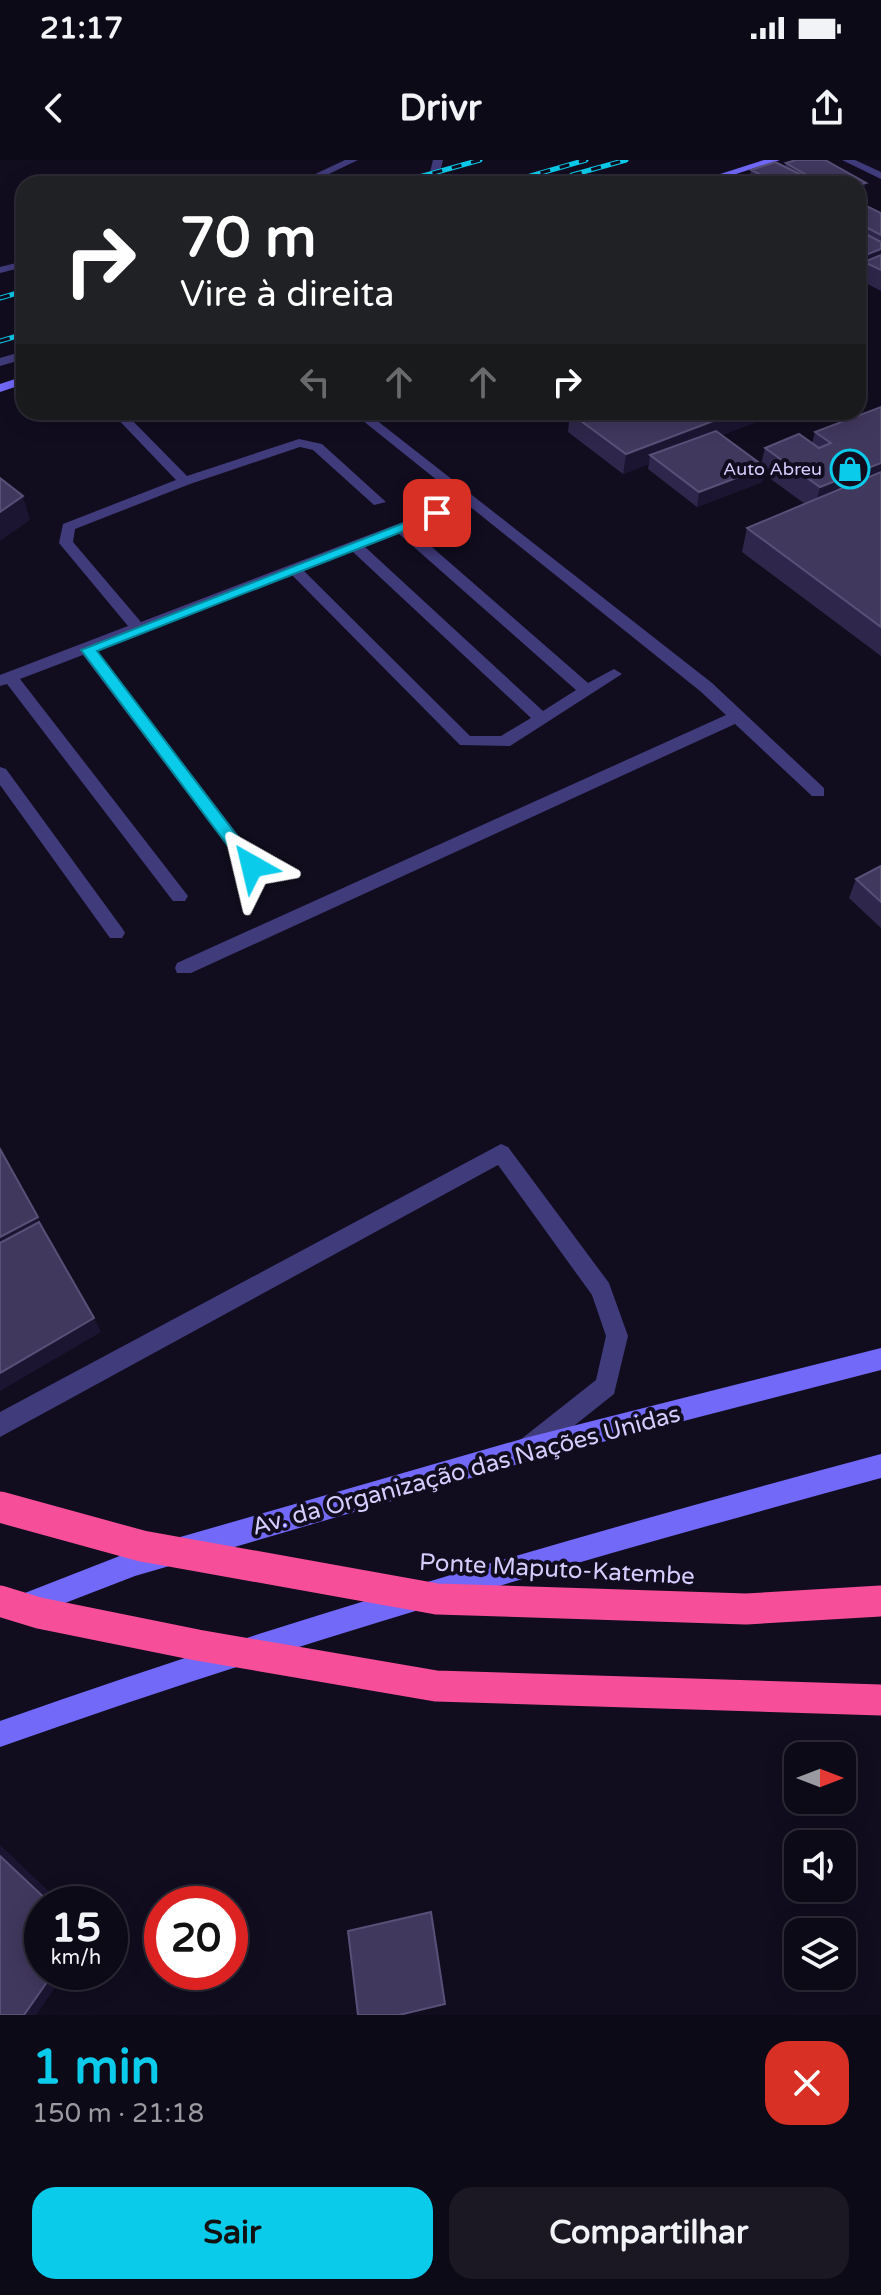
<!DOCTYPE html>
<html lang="pt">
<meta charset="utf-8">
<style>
body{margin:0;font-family:"Varela Round",sans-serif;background:#1b1824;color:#f1f3f6;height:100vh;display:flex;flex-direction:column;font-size:30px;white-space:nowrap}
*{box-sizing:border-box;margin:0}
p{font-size:26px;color:#9a9aa1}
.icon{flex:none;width:44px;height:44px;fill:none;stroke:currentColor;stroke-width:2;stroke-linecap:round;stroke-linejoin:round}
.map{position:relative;height:1855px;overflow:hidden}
.details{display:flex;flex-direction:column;background:#0d0a17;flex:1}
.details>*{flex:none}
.top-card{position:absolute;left:16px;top:16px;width:850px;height:244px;border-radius:24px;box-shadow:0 4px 20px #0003,0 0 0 2px #2d2b36;background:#202124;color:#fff;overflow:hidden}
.needle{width:52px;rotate:90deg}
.buttons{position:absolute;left:784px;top:1582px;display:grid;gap:16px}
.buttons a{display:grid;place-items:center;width:72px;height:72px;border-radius:16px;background:#0d0a17;box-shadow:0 4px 20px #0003,0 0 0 2px #2d2b36;font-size:40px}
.speed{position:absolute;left:24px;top:1726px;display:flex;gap:16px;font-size:40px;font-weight:700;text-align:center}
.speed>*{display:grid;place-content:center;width:104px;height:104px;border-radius:50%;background:#0d0a17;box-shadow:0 4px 20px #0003,0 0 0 2px #2d2b36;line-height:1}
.speed small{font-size:20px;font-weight:400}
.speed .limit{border:12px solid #d22;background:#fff;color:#111}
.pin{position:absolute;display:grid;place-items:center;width:68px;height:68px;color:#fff;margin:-34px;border-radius:16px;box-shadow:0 4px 12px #0006}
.me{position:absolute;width:88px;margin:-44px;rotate:323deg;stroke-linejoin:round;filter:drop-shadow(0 0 6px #0008)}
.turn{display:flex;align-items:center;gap:28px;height:168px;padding:0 32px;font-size:36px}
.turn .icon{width:104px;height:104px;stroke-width:2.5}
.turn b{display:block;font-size:56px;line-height:68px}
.lanes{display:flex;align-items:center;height:76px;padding:0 32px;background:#0003;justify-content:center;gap:40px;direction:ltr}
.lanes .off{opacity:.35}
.round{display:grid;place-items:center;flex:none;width:84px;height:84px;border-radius:24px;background:#1b1824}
.headline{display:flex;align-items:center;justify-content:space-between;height:136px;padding:0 32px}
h1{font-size:48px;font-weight:800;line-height:60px;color:#0bcbea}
.button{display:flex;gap:16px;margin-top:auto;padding:16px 32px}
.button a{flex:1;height:92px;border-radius:24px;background:#0bcbea;color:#111;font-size:32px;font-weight:800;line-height:92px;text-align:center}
.button a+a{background:#1b1824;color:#f1f3f6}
.status{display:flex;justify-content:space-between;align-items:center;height:56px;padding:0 40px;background:#0d0a17;direction:ltr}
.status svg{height:22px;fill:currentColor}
header{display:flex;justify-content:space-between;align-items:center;height:104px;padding:0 32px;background:#0d0a17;font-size:36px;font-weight:800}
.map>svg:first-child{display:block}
</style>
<div class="status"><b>21:17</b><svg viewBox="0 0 49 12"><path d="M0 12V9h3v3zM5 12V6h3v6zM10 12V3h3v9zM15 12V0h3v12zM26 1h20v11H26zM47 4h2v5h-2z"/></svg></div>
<header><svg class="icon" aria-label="back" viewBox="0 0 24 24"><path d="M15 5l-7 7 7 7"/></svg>Drivr<svg class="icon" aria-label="share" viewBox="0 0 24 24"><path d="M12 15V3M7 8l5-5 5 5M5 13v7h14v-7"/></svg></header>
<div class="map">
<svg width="881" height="1855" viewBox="0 0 881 1855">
<rect width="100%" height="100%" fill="#110d1f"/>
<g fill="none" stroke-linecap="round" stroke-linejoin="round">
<path fill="#403b7b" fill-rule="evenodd" d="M345 0H358L308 24H294Z
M433 0H443L437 24H427Z
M842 0H855L881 12V19Z
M24 101V107L0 113V107Z
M24 191V199L0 206V198Z
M111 252H124L187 316 299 279 322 284 386 342 374 345 313 290 300 287 190 324 75 369 73 382 141 462 437 349 444 353 442 356 410 368 588 523 614 509 622 514 510 586 460 585 291 414 96 490 258 701 261 706 252 712 246 711 83 495 20 519 188 736 185 741H173L7 524 0 526V515L128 466 59 383 63 364 176 320ZM398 373 576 530 543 551 364 386ZM352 391 531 558 501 576H470L303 410Z
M352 252H366L712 523 824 628V636H812L735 564 191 813H177L175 808 177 803 726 555 700 531Z
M0 607 6 609 122 768 125 773 122 778H110L0 625Z
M501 984 508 987 609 1123 628 1176 614 1234 536 1296 528 1300 520 1296 516 1288 520 1280 596 1220 606 1176 592 1135 498 1005 0 1277V1252Z"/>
<path fill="#7269f8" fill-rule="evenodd" d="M764 0H780L705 24H689Z
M24 216V224L0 232V224Z
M881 1188V1210L525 1302 135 1416 21 1460 12 1456 8 1447 12 1438 135 1390 525 1278Z
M881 1294V1318C584 1399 290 1484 0 1587V1561C290 1458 584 1374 881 1294Z"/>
<g stroke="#0bcbea" stroke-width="5">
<path id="rail" d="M572 15 626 0
M394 24 480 0
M502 24 586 0
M0 138 24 131
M0 181 24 174"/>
</g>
<use href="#rail" stroke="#110d1f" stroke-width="3" stroke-dasharray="10" stroke-linecap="butt"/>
<path stroke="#f64e98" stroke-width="31" d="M0 1347 142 1386 437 1439 746 1449 881 1441
M0 1441 39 1453 197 1485 436 1526 881 1540"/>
</g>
<path fill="#2f274b" d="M796 0H825L866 23 863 36 858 38V24H725L748 16 750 17 751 10 775 2 785 7 786 3Z
M858 42 881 53V131L860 120 861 114 858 115Z
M881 247V496L742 392 747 368 805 344 764 314 762 322 697 347 648 309 649 304 623 314 568 272 570 253 766 258 722 275 761 304 765 288 812 283 815 272Z
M881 706V768L849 738 856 719Z"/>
<path fill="#1c1532" d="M866 23 863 36 858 38V25Z
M881 89V106L864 102 861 114 858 115V98Z
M737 252H768L766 258 658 300 650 295 649 304 623 314 626 294Z
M881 303V323L814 350 820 327Z
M765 307 762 322 697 347 699 332Z
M23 336 30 360 0 381V352Z
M38 1057 46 1072 0 1097V1077Z
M94 1158 101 1172 0 1231V1213Z
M0 1685 62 1744H51L0 1696Z
M54 1812H66L36 1855H24Z"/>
<path fill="#41385e" stroke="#585077" stroke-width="2" d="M796 0H825L866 23 858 25V24H822L786 3Z
M775 2 820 24H778L751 10Z
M748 16 765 24H725Z
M858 42 881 53V75L858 63Z
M858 70 881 82V89L858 98Z
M881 95V110L864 102Z
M881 247V303L820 327 765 288 799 274 819 288 831 283 815 272Z
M571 252H737L626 294 570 253Z
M716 271 765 307 699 332 650 295Z
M881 312V467L747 368Z
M0 318 23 336 0 352Z
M881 706V742L856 719Z
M0 989 38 1057 0 1077Z
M39 1062 94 1158 0 1213V1083Z
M0 1696 51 1744H42V1812H54L24 1855H0Z
M431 1752 445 1844 399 1855H358L348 1771Z"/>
<path fill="#0bcbea" stroke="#078498" stroke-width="2" d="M437 350 442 351V356L97 491 260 706 257 710H246L81 490Z"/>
<defs>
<g id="shop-ring" transform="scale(2)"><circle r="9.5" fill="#110d1f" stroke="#0bcbea" stroke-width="1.5"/><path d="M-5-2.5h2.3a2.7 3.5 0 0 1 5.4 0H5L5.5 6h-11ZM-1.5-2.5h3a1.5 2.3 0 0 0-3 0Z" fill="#0bcbea"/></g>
</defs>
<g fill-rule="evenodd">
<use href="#shop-ring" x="850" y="309"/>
</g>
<g text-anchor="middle" stroke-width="8" stroke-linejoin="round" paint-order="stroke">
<g font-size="18" fill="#d5cdfd" stroke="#110d1f" text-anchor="end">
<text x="822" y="315">Auto Abreu</text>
</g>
<g font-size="24" fill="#d5cdfd" stroke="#110d1f">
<text transform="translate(466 1310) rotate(-15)" y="8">Av. da Organização das Nações Unidas</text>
<text transform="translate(557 1409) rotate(3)" y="8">Ponte Maputo-Katembe</text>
</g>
</g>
</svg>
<div class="buttons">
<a><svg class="needle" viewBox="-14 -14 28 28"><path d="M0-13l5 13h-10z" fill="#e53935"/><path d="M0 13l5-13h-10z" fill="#9a9aa1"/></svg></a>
<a><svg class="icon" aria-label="sound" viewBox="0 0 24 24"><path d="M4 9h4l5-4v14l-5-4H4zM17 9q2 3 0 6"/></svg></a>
<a><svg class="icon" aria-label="layers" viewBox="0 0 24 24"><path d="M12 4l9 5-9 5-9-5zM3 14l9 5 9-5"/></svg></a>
</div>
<div class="speed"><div>15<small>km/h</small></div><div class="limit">20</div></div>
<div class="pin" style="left:437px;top:353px;background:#d93025"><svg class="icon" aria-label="arrive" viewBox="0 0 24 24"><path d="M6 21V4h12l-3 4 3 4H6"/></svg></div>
<svg class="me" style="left:252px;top:706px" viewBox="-20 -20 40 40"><path d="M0-17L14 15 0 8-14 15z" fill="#0bcbea" stroke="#fff" stroke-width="4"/></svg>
<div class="top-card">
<div class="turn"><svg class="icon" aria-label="right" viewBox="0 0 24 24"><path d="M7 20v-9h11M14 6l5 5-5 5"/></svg><div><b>70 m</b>Vire à direita</div></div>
<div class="lanes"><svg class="icon off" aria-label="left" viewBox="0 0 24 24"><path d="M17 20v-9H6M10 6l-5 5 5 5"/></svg><svg class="icon off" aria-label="ahead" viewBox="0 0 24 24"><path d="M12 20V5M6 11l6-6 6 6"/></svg><svg class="icon off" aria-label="ahead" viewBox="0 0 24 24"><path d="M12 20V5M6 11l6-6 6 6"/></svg><svg class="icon" aria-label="right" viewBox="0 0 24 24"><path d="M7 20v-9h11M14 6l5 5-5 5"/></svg></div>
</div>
</div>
<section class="details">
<div class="headline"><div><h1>1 min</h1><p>150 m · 21:18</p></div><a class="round" style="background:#d93025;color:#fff"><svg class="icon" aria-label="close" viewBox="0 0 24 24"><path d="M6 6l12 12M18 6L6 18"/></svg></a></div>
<div class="button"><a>Sair</a><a>Compartilhar</a></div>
</section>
